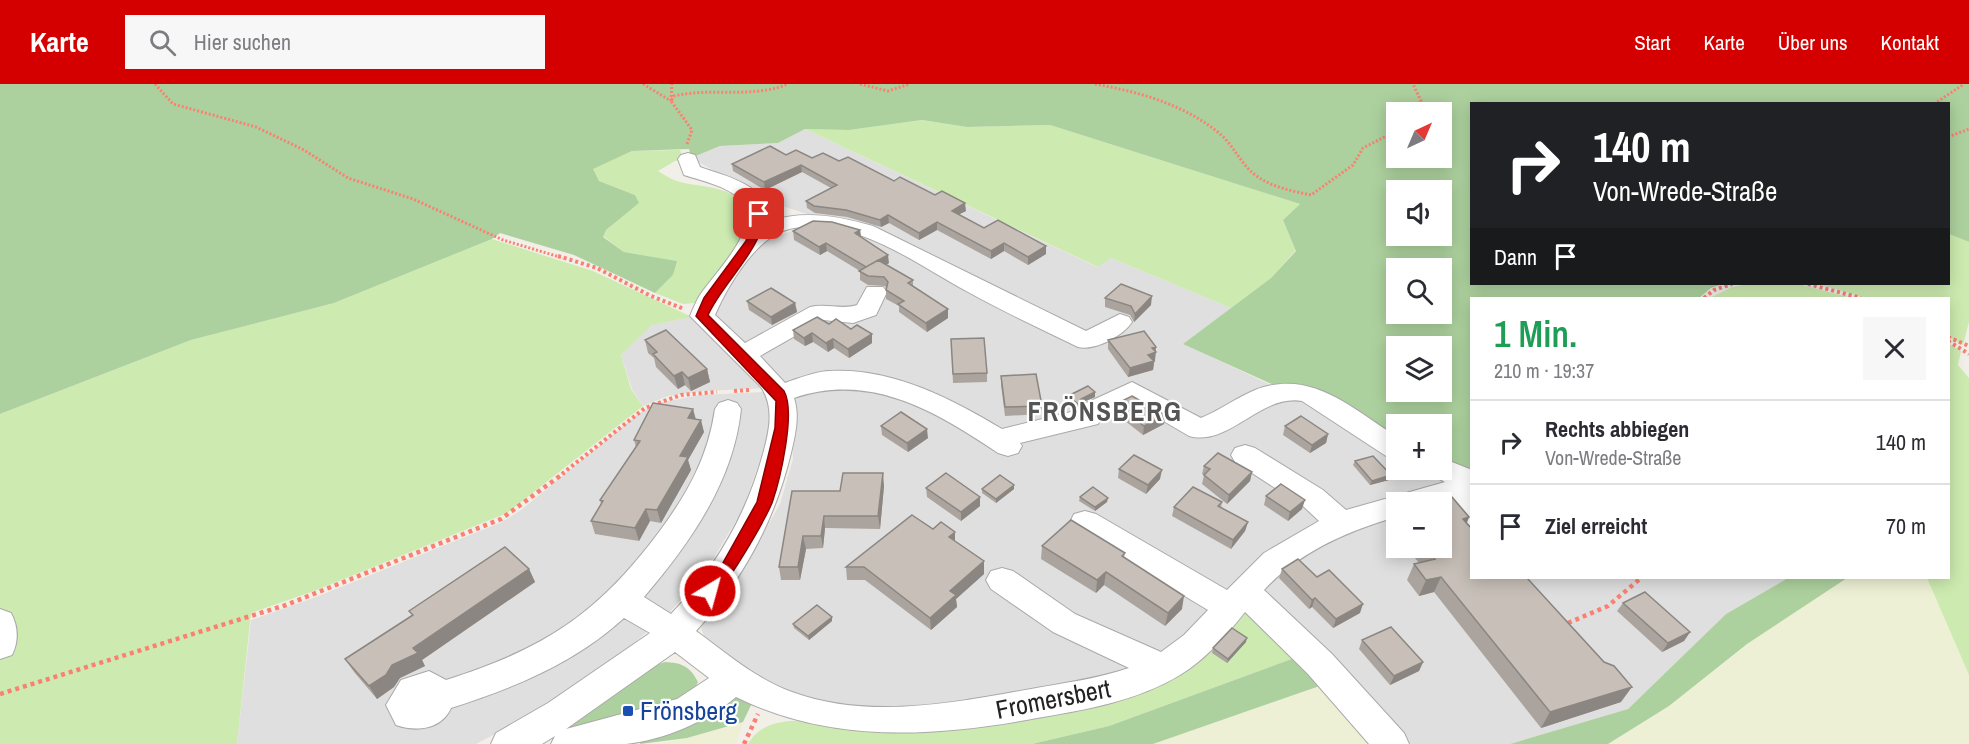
<!DOCTYPE html>
<html lang="de">
<meta charset="utf-8">
<style>
body{margin:0;font-family:"Archivo Narrow",sans-serif;background:#f7f7f7;color:#2b2b33;height:100vh;display:flex;flex-direction:column;font-size:22px;white-space:nowrap}
*{box-sizing:border-box;margin:0}
p{font-size:20px;color:#7c7c81}
.icon{flex:none;width:33px;height:33px;fill:none;stroke:currentColor;stroke-width:2;stroke-linecap:round;stroke-linejoin:round}
.map{position:relative;flex:1;overflow:hidden}
.panel{position:absolute;left:1470px;top:213px;width:480px;height:282px;display:flex;flex-direction:column;background:#fff;border-radius:0px;box-shadow:0 3px 15px #0003}
.panel>*{flex:none}
.top-card{position:absolute;left:1470px;top:18px;width:480px;height:183px;border-radius:0px;box-shadow:0 3px 15px #0003;background:#202124;color:#fff;overflow:hidden}
.needle{width:39px;rotate:44deg}
.fabs{position:absolute;left:1386px;top:18px;display:grid;gap:12px}
.fabs a{display:grid;place-items:center;width:66px;height:66px;border-radius:0px;background:#fff;box-shadow:0 3px 15px #0003;font-size:30px}
.pin{position:absolute;display:grid;place-items:center;width:51px;height:51px;color:#fff;margin:-26px;border-radius:12px;box-shadow:0 3px 9px #0006}
.me{position:absolute;width:66px;margin:-33px;rotate:37deg;stroke-linejoin:round;filter:drop-shadow(0 0 4px #0008)}
.turn{display:flex;align-items:center;gap:21px;height:126px;padding:0 24px;font-size:27px}
.turn .icon{width:78px;height:78px;stroke-width:2.5}
.turn b{display:block;font-size:42px;line-height:51px}
.then{display:flex;align-items:center;height:57px;padding:0 24px;background:#0003;gap:12px;font-size:22px}
.round{display:grid;place-items:center;flex:none;width:63px;height:63px;border-radius:0px;background:#f7f7f7}
.headline{display:flex;align-items:center;justify-content:space-between;height:102px;padding:0 24px}
h1{font-size:36px;font-weight:600;line-height:45px;color:#1e9e55}
ul{padding:0;list-style:none}
li{display:flex;align-items:center;gap:18px;height:84px;padding:0 24px;border-top:2px solid #e1e1e2}
li div{flex:1}
li b{display:block;font-size:22px}
li em{font-style:normal}
header{display:flex;align-items:center;gap:36px;box-sizing:border-box;height:84px;padding:0 30px;background:#d40000;color:#fff}
header strong{font-size:28px}
nav{display:flex;gap:33px;margin-inline-start:auto;font-size:21px}
.search{width:420px;height:54px;background:#f7f7f7;display:flex;align-items:center;gap:15px;box-sizing:border-box;padding:0 21px;border-radius:0px;color:#7c7c81;font-size:22px}
.map>svg:first-child{display:block}
</style>
<header>
<strong>Karte</strong>
<div class="search"><svg class="icon" aria-label="search" viewBox="0 0 24 24"><circle cx="10" cy="10" r="6"/><path d="M15 15l6 6"/></svg>Hier suchen</div>
<nav><a>Start</a><a>Karte</a><a>Über uns</a><a>Kontakt</a></nav>
</header>
<div class="map">
<svg width="1969" height="660" viewBox="0 0 1969 660">
<rect width="100%" height="100%" fill="#f2efe9"/>
<path fill="#e0dfdf" fill-rule="evenodd" d="M805 45 1097 183 1111 174 1231 224 1184 260 1307 318 1396 374V386H1422L1471 408 1472 494H1788L1726 530 1628 625 1510 660H1397L1209 542 1107 604 837 631 775 601 716 565 705 554 701 544 705 533 745 481 780 420 793 375 790 303 702 307 668 312 643 322 632 305 621 271 651 241 713 229 718 216 751 169 768 154 803 144 807 130 770 118 691 74 720 62 778 59ZM1396 418H1442V464H1396Z
M764 308 773 318 768 355 742 427 715 472 693 502 669 529 608 581 528 633 476 660H237L251 536 316 513 502 438 521 426 637 331 658 319 700 311Z"/>
<path fill="#eef0d5" d="M1847 494H1927L1969 591V660H1608L1669 622 1747 560Z
M1331 598 1385 660H1153Z
M743 638 736 660H657L687 654Z"/>
<path fill="#cdebb0" d="M922 36 967 43 1050 41 1300 120 1283 136 1296 166 1271 194 1231 224 1111 174 1098 183 805 45 849 46Z
M680 66 684 76 675 77 658 87C665 91 672 96 680 98 708 105 741 100 749 136L738 163 695 219 683 220 655 209 673 191 676 177 624 168 603 152 606 146 638 119 635 111 599 97 592 85 632 67Z
M1949 150 1969 158V238L1963 261 1949 253 1948 214H1867L1818 200H1948Z
M492 155 593 187 692 233 652 241 621 271 631 305 643 322 507 429 314 507 251 529 237 660H0V330L191 256 334 219Z
M1750 200H1798L1852 214H1710L1732 203Z
M1949 260 1961 267 1958 281 1969 294V591L1927 494H1948Z
M1243 523 1303 571 1109 642 1032 660H748C761 637 787 636 811 637L1104 613Z"/>
<path fill="#add19e" fill-rule="evenodd" d="M0 0H1969V158L1949 150 1948 20H1472V200H1723L1711 204 1699 214H1472L1471 389 1442 379V340H1396V361L1360 340 1183 260 1271 194 1296 167 1283 136 1300 120 1050 41 967 43 922 36 849 46 805 45 778 59 720 62 691 74 689 65 632 67 593 85 599 97 635 111 639 119 606 146 603 153 624 168 677 177 673 191 655 209 574 171 500 149 492 155 334 219 191 256 0 330ZM1396 28H1442V74H1396ZM1396 106H1442V152H1396ZM1396 184H1442V230H1396ZM1396 262H1442V308H1396Z
M1788 494H1847L1747 560 1669 622 1608 660H1510L1628 625 1726 530Z
M1303 571 1331 598 1153 660H1032L1109 642Z
M665 578C682 579 690 582 698 598L694 606 680 615 544 655 647 584Z
M733 606 753 617 743 638 687 654 640 660 643 649Z"/>
<g fill="none" stroke-linecap="round" stroke-linejoin="round">
<g stroke="#a9a9a9" stroke-width="2">
<path id="minor" d="M688 69 695 71 700 83C728 93 769 101 769 137 805 126 837 132 873 142L1086 247 1120 230 1129 233 1132 238C1123 252 1095 267 1078 263 1041 245 1004 228 968 208 916 180 849 128 786 146 755 155 727 203 715 231L745 259 810 223C826 219 842 226 857 221L867 203H883L887 208 876 231 853 239 823 236 760 272 785 299C799 294 814 288 829 287 890 283 951 314 1002 345L1079 326 1082 321 1132 298 1201 334C1220 326 1236 314 1255 306 1311 284 1351 324 1396 352V375L1386 372 1302 317C1260 310 1229 363 1189 352L1131 318 1102 333 1098 340 1020 359 1022 362 1018 369 1008 372 998 369C935 327 871 288 794 314 800 332 795 352 791 369 775 436 743 496 696 547 726 569 756 595 792 608 868 636 953 619 1031 605 1063 599 1097 595 1129 584L1053 548 991 505 986 496 991 487 1002 484 1013 487 1075 530 1161 568 1184 551 1208 526 1074 446 1070 438 1074 430 1085 427 1096 430 1227 506 1264 469 1319 437 1303 422 1235 378 1231 371 1235 364 1245 361 1255 364 1323 406 1346 426 1445 398 1432 391 1429 386H1442V374L1472 386V443L1462 440 1442 418H1396V433C1347 447 1299 468 1264 506L1332 570 1404 649 1409 660H1369L1308 590 1245 528C1226 552 1206 575 1180 591 1137 617 1085 626 1037 634 935 653 830 660 736 613 708 637 664 656 626 660 602 660 576 660 551 660L555 652 542 660H491L496 649 548 619 650 549 624 534C575 579 514 604 451 624 441 646 416 648 396 641L386 621 401 596 429 587 446 596C544 565 598 530 659 448 688 409 708 373 715 325L719 319 728 316 737 319 741 325C734 397 690 459 644 513L671 530C716 484 746 432 763 370 769 348 775 324 761 303L690 232C693 225 696 217 700 211 713 191 762 143 743 119 730 102 702 97 684 91L678 75 681 71ZM675 568 709 594 677 615 566 645Z
M0 525 11 529C18 542 19 557 12 571L0 575Z"/>
</g>
<path stroke="#fa8072" stroke-width="3" stroke-dasharray="2 2" stroke-linecap="butt" d="M155 0 173 20 256 43 304 66 348 94 413 115 503 156 563 174
M643 0 671 17
M860 0 888 7 910 0
M1095 0C1139 8 1183 20 1219 49 1230 58 1236 70 1245 81 1261 101 1287 106 1311 111L1353 81 1363 64 1396 47
M671 17 672 0
M1934 20 1964 0
M1410 28V25L1421 17 1413 0
M1948 53 1969 45
M687 60 692 46 671 17 674 12C712 3 751 15 788 0"/>
<path stroke="#fa8072" stroke-width="4" stroke-dasharray="3 3" stroke-linecap="butt" d="M558 172 597 184 651 212 684 225
M1808 200 1861 214
M1704 214 1714 206 1732 200
M1948 253 1969 262
M1948 257 1969 270
M734 307 750 306
M562 390 645 324 681 311 717 308"/>
<path stroke="#fa8072" stroke-width="4.5" stroke-dasharray="4 4" stroke-linecap="butt" d="M1568 539 1608 522 1641 494
M0 610 286 521 501 435 564 389
M744 660 758 630"/>
<use href="#minor" fill="#fff" fill-rule="evenodd"/>
</g>
<path fill="#aba49e" d="M786 71 839 77 894 97 966 127 959 130 984 144 1046 162V170L1028 181 1004 167 991 175 937 146 919 156 889 139 881 143 847 133 815 129 807 124 806 117 831 104 802 88 765 106 733 87 732 80Z
M860 146 861 153 889 179 886 181 913 196V203L948 225V234L927 248 899 228V222L886 215V204L885 202 868 201 860 196V187L827 167 820 171 794 156 793 147Z
M1105 214 1151 221 1134 238 1130 231 1105 223Z
M747 217 795 219 797 228 772 241 749 226Z
M829 240 872 250V259L849 274 834 264 828 268 813 258 805 262 794 255 793 246Z
M951 255 987 289V298L953 299Z
M645 256 707 285 710 298 691 307 685 301 678 305 656 283 654 274 648 269Z
M1108 256 1155 267 1156 268 1153 286 1128 293 1108 265Z
M1001 292 1042 322 1041 330 1005 332 1001 301Z
M1095 308V313L1081 319 1078 324 1068 317V312Z
M1116 320 1165 331 1164 340 1143 351 1115 329Z
M693 325 696 335 704 348 688 376 691 386 661 439 650 437 639 457 595 450 591 437 601 420 600 416 636 363 634 356Z
M881 342 928 354 908 368 882 351Z
M1285 342 1328 350 1326 359 1310 369 1283 351Z
M1355 377 1389 396 1370 401 1353 381Z
M1204 382 1252 388 1250 397 1227 420 1202 400 1204 391 1202 390Z
M1119 385 1160 395 1146 410 1118 394Z
M884 402 880 445 825 444 823 464 806 465 800 496H781L779 483 792 407H840Z
M926 404 980 413V422L961 437 927 413Z
M982 405H1014L996 419 982 409Z
M1266 412 1302 425 1288 437 1264 421Z
M1080 413 1107 418 1095 427 1079 417Z
M1222 418 1221 424 1248 438 1245 447 1231 465 1172 432 1174 423Z
M1396 427V449L1391 441Z
M1469 433 1467 439 1621 618 1541 644 1434 508 1419 512 1407 496 1414 480 1419 479 1407 464H1442Z
M933 445 955 457 984 490 956 515 957 523 931 546 865 496H847L846 483Z
M1042 462 1125 469 1124 474 1182 525 1165 542 1104 501 1096 509 1041 475Z
M529 485 535 498 422 576 425 582 400 594 394 603 377 615 354 588 345 575 412 531 409 527Z
M1282 485 1317 493 1360 529 1333 544 1312 523 1309 525 1279 494Z
M1623 519 1690 548 1684 557 1662 568 1617 527Z
M832 537 809 556 794 544 793 540Z
M1362 556 1423 578 1419 587 1390 601 1359 565Z
M1246 558 1227 579 1212 569 1213 564Z"/>
<path fill="#8b8681" d="M801 81 802 88 765 106 764 98Z
M965 119 966 127 952 134V127Z
M888 131 889 139 881 143 880 136Z
M937 138V146L919 156V149Z
M860 146 861 154 855 149Z
M826 159 827 167 820 171 819 163Z
M1004 159V167L991 175V167Z
M1046 162V170L1028 181V173Z
M888 171 889 179 867 191 866 183Z
M1152 212 1151 221 1134 238 1135 230Z
M795 219 797 228 772 241 771 233Z
M948 225V234L927 248 926 239Z
M812 249 813 258 805 262 804 254Z
M872 250V259L849 274 848 265Z
M833 255 834 264 828 268 826 259Z
M1156 263 1155 277 1152 278 1154 277 1153 286 1128 293 1130 284 1148 271 1152 264Z
M707 285 710 298 691 307 688 294Z
M682 288 685 301 678 305 674 292Z
M1095 308V313L1081 319 1078 324V320L1081 315Z
M693 325 696 338 688 334Z
M1165 331 1164 340 1143 351 1144 342Z
M701 336 704 348 688 376 691 386 661 439 657 426 680 372Z
M927 345 928 354 908 368 907 359Z
M1328 350 1326 359 1310 369 1312 361Z
M1162 386 1160 395 1146 410 1148 401Z
M1252 388 1250 397 1227 420 1229 411Z
M883 389 884 402 880 445 878 432Z
M1391 391 1389 396 1370 401 1372 397Z
M1014 401V405L996 419V415Z
M980 413V422L961 437V428Z
M1108 414 1107 418 1095 427V423Z
M1305 416 1302 425 1288 437 1290 428Z
M646 425 650 437 639 457 635 444Z
M824 432 825 444 823 464 821 452Z
M1469 433 1462 449 1463 435Z
M1248 438 1245 447 1231 465 1233 456Z
M955 448V460L949 453Z
M803 452 806 465 800 496 798 483Z
M984 477V490L956 515 957 523 931 546 930 534 950 507Z
M529 485 535 498 422 576 425 582 400 594 394 603 377 615 369 602 392 581 413 564Z
M1106 488 1104 501 1096 509 1097 496Z
M1441 493 1434 508 1419 512 1426 496Z
M1184 512 1182 525 1165 542 1168 529Z
M1315 514 1312 523 1309 525 1312 516Z
M1363 520 1360 529 1333 544 1336 535Z
M832 533V537L809 556 808 552Z
M1690 548 1684 557 1662 568 1668 559Z
M1247 554 1246 558 1227 579 1228 575Z
M1423 578 1419 587 1390 601 1394 592Z
M1632 603 1621 618 1541 644 1550 628Z"/>
<path fill="#c7bfb8" stroke="#8b8681" stroke-width="1.5" d="M770 62 786 71 796 66 812 74 823 69 839 77 848 73 894 97 900 93 935 111 942 107 965 119 952 127 984 144 998 136 1046 162 1028 173 1004 159 991 167 937 138 919 149 888 131 880 136 846 126 814 122 806 117 837 101 801 81 764 98 732 80Z
M813 137 832 138 860 146 855 149 888 171 866 183 826 159 819 163 793 147Z
M878 176 913 196 908 199 948 225 926 239 898 220 904 217 886 206 888 198 884 193 868 192 859 187Z
M1121 200 1152 212 1135 230 1131 222 1105 214Z
M771 204 795 219 771 233 747 217Z
M817 233 829 240 836 235 851 245 857 241 872 250 848 265 833 255 826 259 812 249 804 254 793 246Z
M666 246 707 285 688 294 682 288 674 292 653 270 657 268 645 256Z
M1144 247 1156 263 1152 264 1156 268 1148 271 1154 277 1130 284 1108 256Z
M984 254 987 289 953 290 951 255Z
M1036 290 1042 322 1005 323 1001 292Z
M1088 302 1095 308 1081 315 1078 320 1068 312Z
M1132 312 1165 331 1144 342 1116 320Z
M653 319 693 325 688 334 701 336 680 372 688 373 657 426 646 425 635 444 591 437 603 417 600 416 640 357 634 356Z
M901 328 927 345 907 359 881 342Z
M1301 332 1328 350 1312 361 1285 342Z
M1218 369 1252 388 1229 411 1204 391 1210 385 1204 382Z
M1134 371 1162 386 1148 401 1119 385Z
M1373 372 1391 391 1372 397 1355 377Z
M843 389H883L878 432H824L821 452H803L798 483H779L792 407H840Z
M946 389 980 413 961 428 926 404Z
M1000 391 1014 401 996 415 982 405Z
M1281 400 1305 416 1290 428 1266 412Z
M1093 403 1108 414 1095 423 1080 413Z
M1193 403 1222 418 1218 422 1248 438 1233 456 1174 423Z
M1452 413 1469 433 1463 435 1472 445V494H1527L1604 578 1614 582 1632 603 1550 628 1441 493 1426 496 1414 480 1435 475 1426 464H1442V418H1427Z
M912 431 933 445 941 438 955 448 949 453 984 477 950 507 956 511 930 534 864 483H846Z
M1071 436 1125 469 1122 472 1184 512 1168 529 1106 488 1097 496 1042 462Z
M505 463 529 485 413 564 418 569 392 581 386 591 369 602 345 575 413 531 409 527Z
M1298 475 1317 493 1329 486 1363 520 1336 535 1315 514 1312 516 1282 485Z
M1645 508 1690 548 1668 559 1623 519Z
M817 521 832 533 808 552 793 540Z
M1391 543 1423 578 1394 592 1362 556Z
M1232 544 1247 554 1228 575 1213 564Z"/>
<path fill="#d40000" stroke="#8a0000" stroke-width="1.5" d="M755 128 764 130C763 165 722 199 708 231L784 307C796 328 780 396 772 419 765 435 724 509 710 514L702 507 720 484 757 418 775 344 776 317 696 232 704 214 746 157Z"/>
<rect fill="#1a4fb4" stroke="#fff" stroke-width="2" x="622" y="621" width="12" height="12" rx="3"/>
<g text-anchor="middle" stroke-width="4.5" stroke-linejoin="round" paint-order="stroke">
<g font-size="26" fill="#222" stroke="#fff">
<text transform="translate(1053 615) rotate(-11)" y="9">Fromersbert</text>
</g>
<g font-size="26" fill="#164399" stroke="#fff" text-anchor="start">
<text x="640" y="636">Frönsberg</text>
</g>
<g font-size="27" font-weight="bold" letter-spacing="1.5" fill="#555" stroke="#fff">
<text x="1105" y="337">FRÖNSBERG</text>
</g>
</g>
</svg>
<div class="fabs">
<a><svg class="needle" viewBox="-14 -14 28 28"><path d="M0-13l5 13h-10z" fill="#e53935"/><path d="M0 13l5-13h-10z" fill="#7c7c81"/></svg></a>
<a><svg class="icon" aria-label="sound" viewBox="0 0 24 24"><path d="M4 9h4l5-4v14l-5-4H4zM17 9q2 3 0 6"/></svg></a>
<a><svg class="icon" aria-label="search" viewBox="0 0 24 24"><circle cx="10" cy="10" r="6"/><path d="M15 15l6 6"/></svg></a>
<a><svg class="icon" aria-label="layers" viewBox="0 0 24 24"><path d="M12 4l9 5-9 5-9-5zM3 14l9 5 9-5"/></svg></a>
<a>+</a>
<a>−</a>
</div>
<div class="pin" style="left:759px;top:130px;background:#d93025"><svg class="icon" aria-label="arrive" viewBox="0 0 24 24"><path d="M6 21V4h12l-3 4 3 4H6"/></svg></div>
<svg class="me" style="left:710px;top:507px" viewBox="-20 -20 40 40"><circle r="17" fill="#d40000" stroke="#fff" stroke-width="3"/><path d="M0-11L8 9 0 5-8 9z" fill="#fff"/></svg>
<div class="top-card">
<div class="turn"><svg class="icon" aria-label="right" viewBox="0 0 24 24"><path d="M7 20v-9h11M14 6l5 5-5 5"/></svg><div><b>140 m</b>Von-Wrede-Straße</div></div>
<div class="then">Dann<svg class="icon" aria-label="arrive" viewBox="0 0 24 24"><path d="M6 21V4h12l-3 4 3 4H6"/></svg></div>
</div>
<section class="panel">
<div class="headline"><div><h1>1 Min.</h1><p>210 m · 19:37</p></div><a class="round"><svg class="icon" aria-label="close" viewBox="0 0 24 24"><path d="M6 6l12 12M18 6L6 18"/></svg></a></div>
<ul>
<li><svg class="icon" aria-label="right" viewBox="0 0 24 24"><path d="M7 20v-9h11M14 6l5 5-5 5"/></svg><div><b>Rechts abbiegen</b><p>Von-Wrede-Straße</p></div><em>140 m</em></li>
<li><svg class="icon" aria-label="arrive" viewBox="0 0 24 24"><path d="M6 21V4h12l-3 4 3 4H6"/></svg><div><b>Ziel erreicht</b></div><em>70 m</em></li>
</ul>
</section>
</div>
